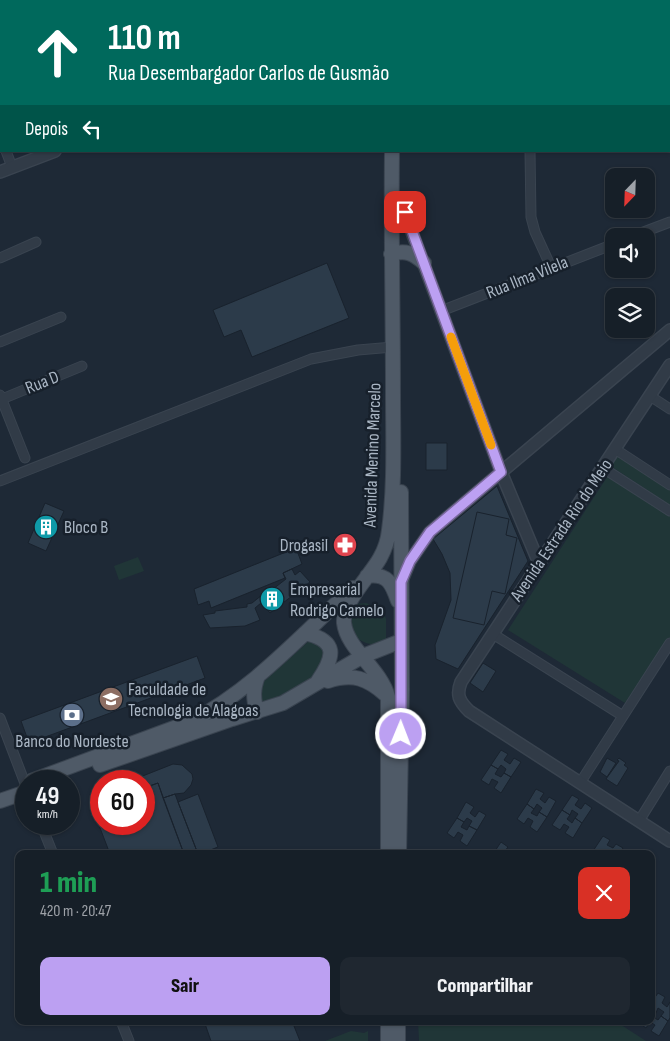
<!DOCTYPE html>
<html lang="pt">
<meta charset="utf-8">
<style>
body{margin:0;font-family:"Sofia Sans Condensed",sans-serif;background:#1f2730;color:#f1f3f6;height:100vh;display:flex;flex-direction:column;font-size:19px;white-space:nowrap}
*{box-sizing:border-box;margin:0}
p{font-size:16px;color:#9ea2a8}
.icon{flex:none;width:28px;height:28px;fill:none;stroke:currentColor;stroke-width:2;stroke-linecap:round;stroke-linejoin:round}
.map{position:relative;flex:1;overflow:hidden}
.side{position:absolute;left:15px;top:850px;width:640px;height:175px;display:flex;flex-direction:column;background:#161f28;border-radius:10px;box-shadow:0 1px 4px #0004,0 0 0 1px #353d45}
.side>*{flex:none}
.hud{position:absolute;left:0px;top:0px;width:670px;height:152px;box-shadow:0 1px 4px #0004,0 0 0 1px #353d45;background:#00695c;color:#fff;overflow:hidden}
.needle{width:32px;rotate:203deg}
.fabs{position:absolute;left:605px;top:168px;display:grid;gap:10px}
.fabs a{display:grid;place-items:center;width:50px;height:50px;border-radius:10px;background:#161f28;box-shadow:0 1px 4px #0004,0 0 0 1px #353d45;font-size:25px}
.speed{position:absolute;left:15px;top:770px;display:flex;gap:10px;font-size:25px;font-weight:700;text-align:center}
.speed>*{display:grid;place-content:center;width:65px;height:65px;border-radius:50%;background:#161f28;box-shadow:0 1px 4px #0004,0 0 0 1px #353d45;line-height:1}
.speed small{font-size:12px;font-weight:400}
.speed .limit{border:8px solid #d22;background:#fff;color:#111}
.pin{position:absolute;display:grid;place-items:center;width:42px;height:42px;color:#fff;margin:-21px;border-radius:10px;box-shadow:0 2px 8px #0006}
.me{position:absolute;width:55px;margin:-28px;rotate:1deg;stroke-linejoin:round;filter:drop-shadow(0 0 4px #0008)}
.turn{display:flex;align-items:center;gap:18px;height:105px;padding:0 25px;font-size:22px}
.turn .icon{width:65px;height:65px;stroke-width:2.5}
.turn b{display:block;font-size:35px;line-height:42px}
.then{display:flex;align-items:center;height:48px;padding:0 25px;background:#0003;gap:10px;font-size:19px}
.round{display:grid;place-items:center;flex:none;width:52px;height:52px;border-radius:10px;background:#1f2730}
.overview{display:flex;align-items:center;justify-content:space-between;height:85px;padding:0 25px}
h1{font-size:30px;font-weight:800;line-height:38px;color:#1e9e55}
.primary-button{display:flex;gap:10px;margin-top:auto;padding:10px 25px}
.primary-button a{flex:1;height:58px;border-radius:10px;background:#bca0f2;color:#111;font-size:20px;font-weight:800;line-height:58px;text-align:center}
.primary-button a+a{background:#1f2730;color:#f1f3f6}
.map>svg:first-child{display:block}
</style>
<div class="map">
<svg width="670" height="1041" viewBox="0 0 670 1041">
<rect width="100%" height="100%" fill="#1e2936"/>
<path fill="#203637" d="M616 454 670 489V505L609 465Z
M609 474 670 514V637L625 703 508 630Z
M138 557 144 571 119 580 114 566Z
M366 603 382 609 386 619V643C359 650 339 628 357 604Z
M309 641H320L327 652 316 676 263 705 258 701 259 686Z
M418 1021H615L646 1041H419Z
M351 1031 364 1033 368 1031V1041H325Z"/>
<path fill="#2c3b4a" stroke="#19222d" d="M327 263 349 318 252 357 241 330 224 337 213 310Z
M426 443H447V470H426Z
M497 486 528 561 458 669 436 659 435 645 451 600 450 573 442 554 433 539Z
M45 503 64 511 46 551 28 543Z
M477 512 509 519 506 535 517 538 505 594 492 591 484 625 453 618Z
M296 548 302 564 283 573 285 578 211 608 209 601 198 605 194 589Z
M292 569 295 575 300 571 310 582 270 613 261 603 255 608 260 620 245 626 210 628 203 615 215 613V611L247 607V604L252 603 262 595 264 596 286 579 283 573Z
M197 656 205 678 29 743 21 721Z
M483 663 496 671 483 692 470 683Z
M501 750 508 754 504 760 510 764 514 758 521 762 511 777 504 773 506 769 501 765 498 769 491 765Z
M607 758 616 763 607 777 600 772Z
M619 758 626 763 624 765 628 768 617 786 606 779 619 761 617 760Z
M173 764 182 765 192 774 193 779 191 785 184 793 175 794 163 798 158 783 144 788V781H130Z
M491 765 498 769 495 774 501 777 504 773 511 777 501 793 494 788 498 782 492 779 489 785 481 780Z
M158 783 184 854H110L92 807 101 804V824H144V788Z
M536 789 544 793 540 799 545 803 549 797 556 801 547 817 539 812 542 808 537 804 534 809 527 804Z
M175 794 178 802 198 854H184L163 798Z
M198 794 218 847 200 854H198L178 802Z
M572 795 579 799 575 805 581 809 585 803 592 808 582 823 575 818 578 814 572 810 570 815 562 810Z
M466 802 474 807 470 813 475 817 479 811 486 815 477 830 469 826 472 821 467 818 464 822 457 818Z
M527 804 534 809 531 813 537 816 539 812 547 817 537 832 530 827 533 821 528 818 524 824 517 819Z
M562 810 570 815 567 819 572 823 575 818 582 823 573 838 565 833 569 827 564 824 560 830 552 825Z
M457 818 464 822 461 827 467 830 469 826 477 830 467 846 460 841 463 835 458 832 454 838 447 833Z
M603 836 610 840 607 845 613 848 616 844 623 848 619 854H609L604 850 601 854 593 851Z
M501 842 508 847 504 852 506 854H493Z
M658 993 665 997 662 1003 667 1007 670 1002V1018L668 1021 661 1016 664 1012 658 1008 656 1013 651 1010V1003Z
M651 1010 656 1013 653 1017 658 1020 661 1016 668 1021 659 1036 651 1031 655 1025 650 1022 646 1028 639 1023 640 1021H651Z
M204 1021H292L300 1041H211Z"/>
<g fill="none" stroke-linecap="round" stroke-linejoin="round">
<g stroke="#3a4450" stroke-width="11">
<path id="minor" d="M23 0 24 1
M104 0 105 1
M174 0V1
M251 0V1
M321 0 322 1
M490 0 492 1
M443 1 446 0
M669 3H670
M0 33 1 32
M669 113 670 114
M0 136 1 139
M6 151 12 167
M530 151 531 217 535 232 551 267
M633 236 670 222
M0 258 36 242
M441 311 614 244
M0 342 61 317
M0 395 25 458
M650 396 670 409
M2 399 82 366
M615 449 670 485
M603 468 670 511
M0 481 311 359 358 350 393 347
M493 634 623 716
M0 718 26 786
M580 783 670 643
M639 821 670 771
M41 824 53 854
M121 1021 129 1041"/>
</g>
<g stroke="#3a4450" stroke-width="14">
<path id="tertiary" d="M0 172 55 151
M400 200 501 472 539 563
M670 365 461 682C456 695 459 701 469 711L670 841
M403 578 410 561 430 532 670 330"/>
</g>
<g stroke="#3a4450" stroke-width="16">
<path id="primary" d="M394 1V0
M405 1V0
M391 254C406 250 413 253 424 263
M367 576C388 573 392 584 398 601
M305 633C338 641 335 656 318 681
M328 681C353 673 367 678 386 695
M257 712C253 698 253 689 258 676
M100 765 232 719 283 703 363 656 401 641
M31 781 190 722C253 690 301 635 353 588
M0 801 26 792
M388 854V697C381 669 347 649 344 623 342 603 370 576 380 558 385 549 388 540 389 530 395 485 393 439 393 394 393 313 391 232 392 151
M399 854 402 690 401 492
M388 1041V1021
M398 1041V1021"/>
</g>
<use href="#minor" stroke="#313b47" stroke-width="9"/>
<use href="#tertiary" stroke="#313b47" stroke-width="11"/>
<use href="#primary" stroke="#4f5a67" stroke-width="14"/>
</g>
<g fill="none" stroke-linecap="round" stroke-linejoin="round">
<g stroke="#7a689d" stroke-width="12">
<path id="route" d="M401 734V582L410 561 430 532 501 472 405 212"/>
</g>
<use href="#route" stroke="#bca0f2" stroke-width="9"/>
<path stroke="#f59e0b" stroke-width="9" d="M451 337 491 445"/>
</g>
<defs>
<g id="building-disc" transform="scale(1.25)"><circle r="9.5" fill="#0f9aa8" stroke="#17202b"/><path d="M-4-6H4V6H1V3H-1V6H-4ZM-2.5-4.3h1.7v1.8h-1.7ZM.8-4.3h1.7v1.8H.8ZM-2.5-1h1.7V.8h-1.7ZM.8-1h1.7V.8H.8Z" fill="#fff"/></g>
<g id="pharmacy-disc" transform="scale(1.25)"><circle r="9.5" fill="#e0444e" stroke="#17202b"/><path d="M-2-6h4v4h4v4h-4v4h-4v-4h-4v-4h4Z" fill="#fff"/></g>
<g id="university-disc" transform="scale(1.25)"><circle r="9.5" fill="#8d6e63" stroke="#17202b"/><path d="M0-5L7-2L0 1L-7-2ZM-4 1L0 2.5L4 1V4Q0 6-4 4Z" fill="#fff"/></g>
<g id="bank-disc" transform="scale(1.25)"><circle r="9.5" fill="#5c6f8a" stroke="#17202b"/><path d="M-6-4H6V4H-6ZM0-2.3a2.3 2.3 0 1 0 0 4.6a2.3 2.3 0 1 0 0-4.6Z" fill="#fff"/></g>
</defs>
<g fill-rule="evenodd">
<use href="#building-disc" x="46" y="527"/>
<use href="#pharmacy-disc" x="345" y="545"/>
<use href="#building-disc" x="272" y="599"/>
<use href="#university-disc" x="111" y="699"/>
<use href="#bank-disc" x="72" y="715"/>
</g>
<g text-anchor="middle" stroke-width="5" stroke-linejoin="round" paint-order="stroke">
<g font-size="18" fill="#aab6c4" stroke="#17202b">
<text transform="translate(527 277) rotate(-22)" y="6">Rua Ilma Vilela</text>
<text transform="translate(42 382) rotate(-22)" y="6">Rua D</text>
<text transform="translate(372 455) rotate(-88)" y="6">Avenida Menino Marcelo</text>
<text transform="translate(561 530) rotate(-56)" y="6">Avenida Estrada Rio do Meio</text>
</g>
<g font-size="18" fill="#aab6c4" stroke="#17202b" text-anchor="start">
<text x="64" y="533">Bloco B</text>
<text x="328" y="551" text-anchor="end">Drogasil</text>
<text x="290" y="595">Empresarial<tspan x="290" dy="21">Rodrigo Camelo</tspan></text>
<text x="128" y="695">Faculdade de<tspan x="128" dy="21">Tecnologia de Alagoas</tspan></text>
<text x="72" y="747" text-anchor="middle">Banco do Nordeste</text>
</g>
</g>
</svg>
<div class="fabs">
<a><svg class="needle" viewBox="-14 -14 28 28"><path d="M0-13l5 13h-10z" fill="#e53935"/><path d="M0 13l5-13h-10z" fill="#9ea2a8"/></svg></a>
<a><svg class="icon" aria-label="sound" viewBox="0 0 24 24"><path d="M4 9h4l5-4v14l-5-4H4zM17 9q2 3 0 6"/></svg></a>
<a><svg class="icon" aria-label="layers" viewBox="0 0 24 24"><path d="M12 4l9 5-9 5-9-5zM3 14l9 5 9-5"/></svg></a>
</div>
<div class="speed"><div>49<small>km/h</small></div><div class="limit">60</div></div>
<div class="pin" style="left:405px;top:212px;background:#d93025"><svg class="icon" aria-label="arrive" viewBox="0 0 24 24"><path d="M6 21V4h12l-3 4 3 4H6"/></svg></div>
<svg class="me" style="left:401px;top:734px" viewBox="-20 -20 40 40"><circle r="17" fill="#bca0f2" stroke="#fff" stroke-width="3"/><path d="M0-11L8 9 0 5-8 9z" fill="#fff"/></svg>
<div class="hud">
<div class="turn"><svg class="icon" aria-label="ahead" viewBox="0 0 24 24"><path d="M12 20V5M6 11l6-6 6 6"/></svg><div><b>110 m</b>Rua Desembargador Carlos de Gusmão</div></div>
<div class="then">Depois<svg class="icon" aria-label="left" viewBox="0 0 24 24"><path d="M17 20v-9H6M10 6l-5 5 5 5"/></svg></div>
</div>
<section class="side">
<div class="overview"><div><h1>1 min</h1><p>420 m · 20:47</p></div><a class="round" style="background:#d93025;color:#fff"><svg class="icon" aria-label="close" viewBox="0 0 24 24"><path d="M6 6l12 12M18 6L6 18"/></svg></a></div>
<div class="primary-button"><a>Sair</a><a>Compartilhar</a></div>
</section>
</div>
